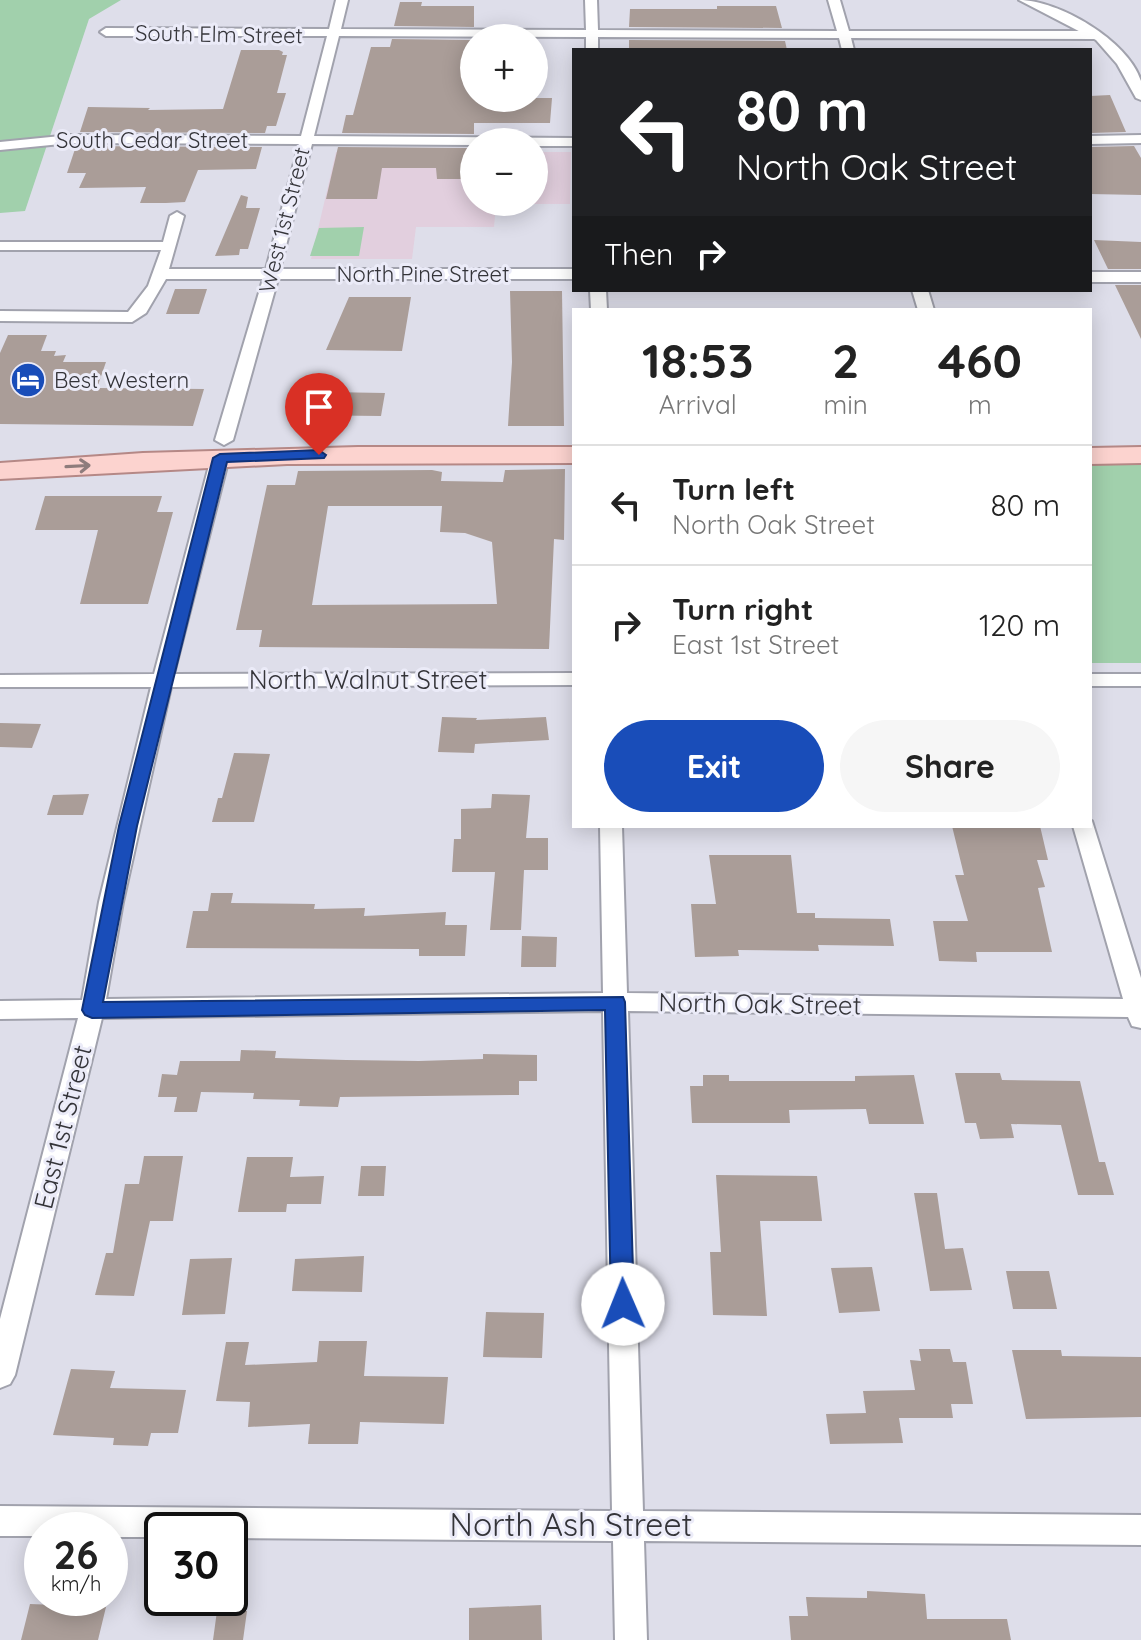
<!DOCTYPE html>
<meta charset="utf-8">
<style>
body{margin:0;font-family:Quicksand,sans-serif;background:#f6f6f6;color:#222;height:100vh;display:flex;flex-direction:column;font-size:30px;white-space:nowrap}
*{box-sizing:border-box;margin:0}
p{font-size:26px;color:#767676}
.icon{flex:none;width:44px;height:44px;fill:none;stroke:currentColor;stroke-width:2;stroke-linecap:round;stroke-linejoin:round}
.map{position:relative;flex:1;overflow:hidden}
.sheet{position:absolute;left:572px;top:308px;width:520px;height:520px;display:flex;flex-direction:column;background:#fff;border-radius:0px;box-shadow:0 4px 20px #0003}
.sheet>*{flex:none}
.guide{position:absolute;left:572px;top:48px;width:520px;height:244px;border-radius:0px;box-shadow:0 4px 20px #0003;background:#202124;color:#fff;overflow:hidden}
.tools{position:absolute;left:460px;top:24px;display:grid;gap:16px}
.tools a{display:grid;place-items:center;width:88px;height:88px;border-radius:50%;background:#fff;box-shadow:0 4px 20px #0003;font-size:40px}
.speed{position:absolute;left:24px;top:1512px;display:flex;gap:16px;font-size:40px;font-weight:700;text-align:center}
.speed>*{display:grid;place-content:center;width:104px;height:104px;border-radius:50%;background:#fff;box-shadow:0 4px 20px #0003;line-height:1}
.speed small{font-size:20px;font-weight:400}
.speed .limit{border:4px solid #111;border-radius:12px;background:#fff;color:#111}
.pin{position:absolute;display:grid;place-items:center;width:68px;height:68px;color:#fff;margin:-82px -34px;border-radius:50% 50% 50% 0;rotate:-45deg;box-shadow:0 0 8px #0007}
.pin .icon{rotate:45deg}
.me{position:absolute;width:88px;margin:-44px;rotate:359deg;stroke-linejoin:round;filter:drop-shadow(0 0 6px #0008)}
.turn{display:flex;align-items:center;gap:28px;height:168px;padding:0 32px;font-size:36px}
.turn .icon{width:104px;height:104px;stroke-width:2.5}
.turn b{display:block;font-size:56px;line-height:68px}
.then{display:flex;align-items:center;height:76px;padding:0 32px;background:#0003;gap:16px;font-size:30px}
.eta{display:flex;justify-content:space-evenly;align-items:center;height:136px;text-align:center}
.eta b{font-size:48px;font-weight:800;line-height:56px}
.cta{display:flex;gap:16px;margin-top:auto;padding:16px 32px}
.cta a{flex:1;height:92px;border-radius:48px;background:#194db9;color:#fff;font-size:32px;font-weight:800;line-height:92px;text-align:center}
.cta a+a{background:#f6f6f6;color:#222}
ul{padding:0;list-style:none}
li{display:flex;align-items:center;gap:24px;height:120px;padding:0 32px;border-top:2px solid #e0e0e0}
li div{flex:1}
li b{display:block;font-size:30px}
li em{font-style:normal}
.map>svg:first-child{display:block}
</style>
<div class="map">
<svg width="1141" height="1640" viewBox="0 0 1141 1640">
<rect width="100%" height="100%" fill="#dedeea"/>
<path fill="#e2cfde" d="M336 152H474V202H534V152H571L570 204H496L494 227H416L412 259H311Z"/>
<path fill="#a1d0ac" d="M0 0H121L89 19 25 211 0 213Z
M364 227 359 256H310L319 228Z
M1090 464H1141V663H1090Z"/>
<path fill="#aa9d98" fill-rule="evenodd" d="M400 2H422L421 6H474V27L394 26Z
M717 6H776L782 28 629 27 630 9H717Z
M392 39 474 40V98H552L550 123H474V134L342 133 346 115H353L371 47H390Z
M629 40 785 41 787 50H629Z
M241 50H279L283 52 282 55H287L277 93H286L276 126H267L265 133 80 132 88 107 150 108 148 110 223 109Z
M1110 95 1126 132 1090 133V96Z
M76 146 262 147 256 169 198 170 185 202 166 203H140L146 187 79 188 86 173H67Z
M1134 146 1141 158V195L1090 194V147Z
M338 147 474 148V179H437L436 168H382L377 199H326Z
M241 195 248 197 246 208H260L248 249H240L239 255 215 256Z
M1094 240 1141 242V269H1108Z
M1115 285H1141V339Z
M175 289H207L199 314H166Z
M510 291H562L564 426H508L512 362Z
M349 297H411L402 351 326 350Z
M8 335H47L41 351H56L54 356 66 355 63 362H106L97 388 204 389 193 426 0 424V353Z
M298 391 327 392 385 393 381 416 291 415Z
M565 469 564 540 554 539 549 649 259 647 262 630H236L267 485H295L298 471 432 470 442 472 441 481 503 482 505 470ZM328 506H442L440 532 465 533 492 542 497 604 312 605Z
M45 496H162L157 512H173L148 604H80L98 530H35Z
M442 717 477 718 476 720 546 717 549 740 475 744 474 753 438 752Z
M0 723 41 724 32 748 0 747Z
M234 753 270 754 254 822H212L218 798H222Z
M89 794 83 815H47L53 795Z
M492 794 530 795 526 838H548V870H524L521 930H490L495 872H452L454 839H461V809L491 808Z
M952 826H1040L1048 860H1037L1045 887 1038 888 1052 952H976L977 962 939 961 933 921H968L955 875H964Z
M709 855H791L797 913H815V918L890 919 894 946 818 945 819 951 738 950 739 956 695 957 691 904H716Z
M211 893H233L231 903 315 904 314 909 365 908 364 916 446 912 445 925H467L465 956H419V949L186 948 193 911H208Z
M522 936 557 937 556 967H521Z
M241 1050 276 1051 275 1058 346 1060 419 1061 483 1059V1054L537 1055V1081H519V1095L340 1097 338 1107 299 1106 300 1100 253 1099 254 1093 201 1092 197 1112H174L177 1097H158L162 1074 177 1075 180 1061H240Z
M955 1073H1000L1002 1080 1080 1081 1099 1162H1105L1114 1195H1078L1061 1125 1011 1124 1014 1138 980 1139 976 1123H965Z
M703 1075H729V1081H855V1076L914 1075 924 1124H869L866 1109 789 1110 790 1123H692L690 1086H703Z
M144 1156H183L173 1221H150L134 1296 95 1295 106 1253H113L125 1184H139Z
M247 1157H293L290 1177 324 1176 321 1204H287L286 1212H238Z
M361 1166H386L384 1196H358Z
M716 1175 817 1176 822 1221H760L767 1316 713 1315 710 1252H721Z
M914 1193H937L945 1249 963 1248 972 1290 930 1291Z
M364 1256 362 1292 292 1291 295 1259Z
M232 1258 225 1314 182 1315 190 1259Z
M872 1267 880 1311 839 1313 831 1268Z
M1006 1271H1049L1057 1309H1013Z
M486 1312 544 1313 542 1358 483 1357Z
M319 1341H367L364 1376 448 1377 444 1424 360 1422 358 1444H308L310 1424 248 1427 250 1402 216 1401 226 1342H249L245 1365 317 1362Z
M919 1349H950L953 1362H966L973 1404H951L953 1418H899L903 1443 830 1444 826 1414 866 1413 863 1391 915 1390 910 1360 921 1361Z
M1012 1350H1061L1062 1356 1141 1357V1417L1026 1419Z
M71 1369 115 1371 110 1388 186 1390 178 1433H151L148 1446 113 1445 114 1438 53 1435Z
M867 1591 925 1594 927 1619H1007L1011 1640H791L789 1616H808L806 1597 867 1598Z
M30 1604 106 1607 98 1640H21Z
M541 1605 542 1640H469V1608Z
M217 1611H247L243 1640H213Z"/>
<g fill="none" stroke-linecap="round" stroke-linejoin="round">
<g stroke="#a1a2ad" stroke-width="4">
<path id="minor" d="M336 0H348L341 29 586 30 585 0H597L598 30 837 31 828 0H840L849 31H1096L1102 35 1096 39 851 38 854 50H842L839 38 598 37V50H586V37L339 36 314 136 574 138V146H534V142H474V145L312 144 280 269H574V279H278L233 440 224 445 215 440 263 279H166L146 313 132 322 0 321V311L128 312 148 286 161 250H0V242H163L170 216 177 212 184 216 169 269H266L299 144 71 143 0 150V142L71 135 301 136 327 36H106L100 32 106 28 329 29Z
M1141 135V143L1090 144V136Z
M1090 272H1141V282H1090Z
M590 290H606L607 310H591Z
M912 290H928L934 310H918Z
M220 453 229 458 174 674 574 673V685L171 687 123 902 106 999 603 993 600 826H622L627 993 1123 999 1073 826H1090L1092 821 1141 978V1028L1132 1026 1128 1017 628 1011 643 1511 1141 1515V1545L644 1541 647 1640H615L613 1541 230 1538V1530H162V1537H110V1530H42V1536H0V1506L612 1511 603 1011 102 1018 15 1375 10 1384 0 1388V1319L78 1018 0 1019V1001L82 1000 99 902 151 687H0V675L154 674 211 458Z
M1090 674H1141V686H1090Z"/>
</g>
<g stroke="#a1a2ad" stroke-width="4">
<path id="tertiary" d="M1019 0C1058 0 1128 40 1141 81 1141 86 1141 94 1141 100L1136 98 1117 64 1096 40Z"/>
</g>
<g stroke="#b58886" stroke-width="4">
<path id="primary" d="M358 447H574V463L287 464 0 479V463L143 453Z
M1141 447V463L1090 464V448Z"/>
</g>
<use href="#minor" fill="#fff" fill-rule="evenodd"/>
<use href="#tertiary" fill="#fff" fill-rule="evenodd"/>
<use href="#primary" fill="#fcd3cf" fill-rule="evenodd"/>
</g>
<defs><path id="oneway-shaft" d="M-6 0H5M1.5-3L5.5 0L1.5 3" fill="none" stroke-width="1.6" stroke-linecap="round" stroke-linejoin="round" transform="scale(2)"/></defs>
<use stroke="#8e7c7c" href="#oneway-shaft" transform="translate(78 466) rotate(-3)"/>
<path fill="#194db9" stroke="#103278" stroke-width="2" d="M319 450 326 455 324 458 227 462 137 826 103 1002 623 997 625 1002 634 1304 631 1311 623 1314 615 1311 611 1304 605 1010 92 1018 85 1015 82 1010 119 826 213 458 220 454Z"/>
<defs>
<g id="hotel-disc" transform="scale(1.8)"><circle r="9.5" fill="#194db9" stroke="#ebebf8"/><path d="M-6-4.5h1.5V1H6V5H4.5V3h-9V5H-6ZM-4 0a1.8 1.8 0 1 1 3.6 0ZM.5 0V-2.5h3Q6-2.5 6 0Z" fill="#fff"/></g>
</defs>
<g fill-rule="evenodd">
<use href="#hotel-disc" x="28" y="380"/>
</g>
<g text-anchor="middle" stroke-width="6" stroke-linejoin="round" paint-order="stroke">
<g font-size="22" fill="#343439" stroke="#ebebf8">
<text transform="translate(219 34) rotate(1)" y="8">South Elm Street</text>
<text x="152" y="148">South Cedar Street</text>
<text transform="translate(284 220) rotate(-76)" y="8">West 1st Street</text>
<text x="423" y="282">North Pine Street</text>
</g>
<g font-size="22" fill="#343439" stroke="#ebebf8" text-anchor="start">
<text x="54" y="388">Best Western</text>
</g>
<g font-size="26" fill="#343439" stroke="#ebebf8">
<text x="368" y="689">North Walnut Street</text>
<text transform="translate(760 1004) rotate(1)" y="9">North Oak Street</text>
<text transform="translate(63 1127) rotate(-76)" y="9">East 1st Street</text>
</g>
<g font-size="32" fill="#343439" stroke="#ebebf8">
<text x="571" y="1536">North Ash Street</text>
</g>
</g>
</svg>
<div class="tools">
<a>+</a>
<a>−</a>
</div>
<div class="speed"><div>26<small>km/h</small></div><div class="limit">30</div></div>
<div class="pin" style="left:319px;top:455px;background:#d93025"><svg class="icon" aria-label="arrive" viewBox="0 0 24 24"><path d="M6 21V4h12l-3 4 3 4H6"/></svg></div>
<svg class="me" style="left:623px;top:1304px" viewBox="-20 -20 40 40"><circle r="19" fill="#fff"/><path d="M0-13L10 11 0 6-10 11z" fill="#194db9"/></svg>
<div class="guide">
<div class="turn"><svg class="icon" aria-label="left" viewBox="0 0 24 24"><path d="M17 20v-9H6M10 6l-5 5 5 5"/></svg><div><b>80 m</b>North Oak Street</div></div>
<div class="then">Then<svg class="icon" aria-label="right" viewBox="0 0 24 24"><path d="M7 20v-9h11M14 6l5 5-5 5"/></svg></div>
</div>
<section class="sheet">
<div class="eta">
<div><b>18:53</b><p>Arrival</p></div>
<div><b>2</b><p>min</p></div>
<div><b>460</b><p>m</p></div>
</div>
<ul>
<li><svg class="icon" aria-label="left" viewBox="0 0 24 24"><path d="M17 20v-9H6M10 6l-5 5 5 5"/></svg><div><b>Turn left</b><p>North Oak Street</p></div><em>80 m</em></li>
<li><svg class="icon" aria-label="right" viewBox="0 0 24 24"><path d="M7 20v-9h11M14 6l5 5-5 5"/></svg><div><b>Turn right</b><p>East 1st Street</p></div><em>120 m</em></li>
</ul>
<div class="cta"><a>Exit</a><a>Share</a></div>
</section>
</div>
